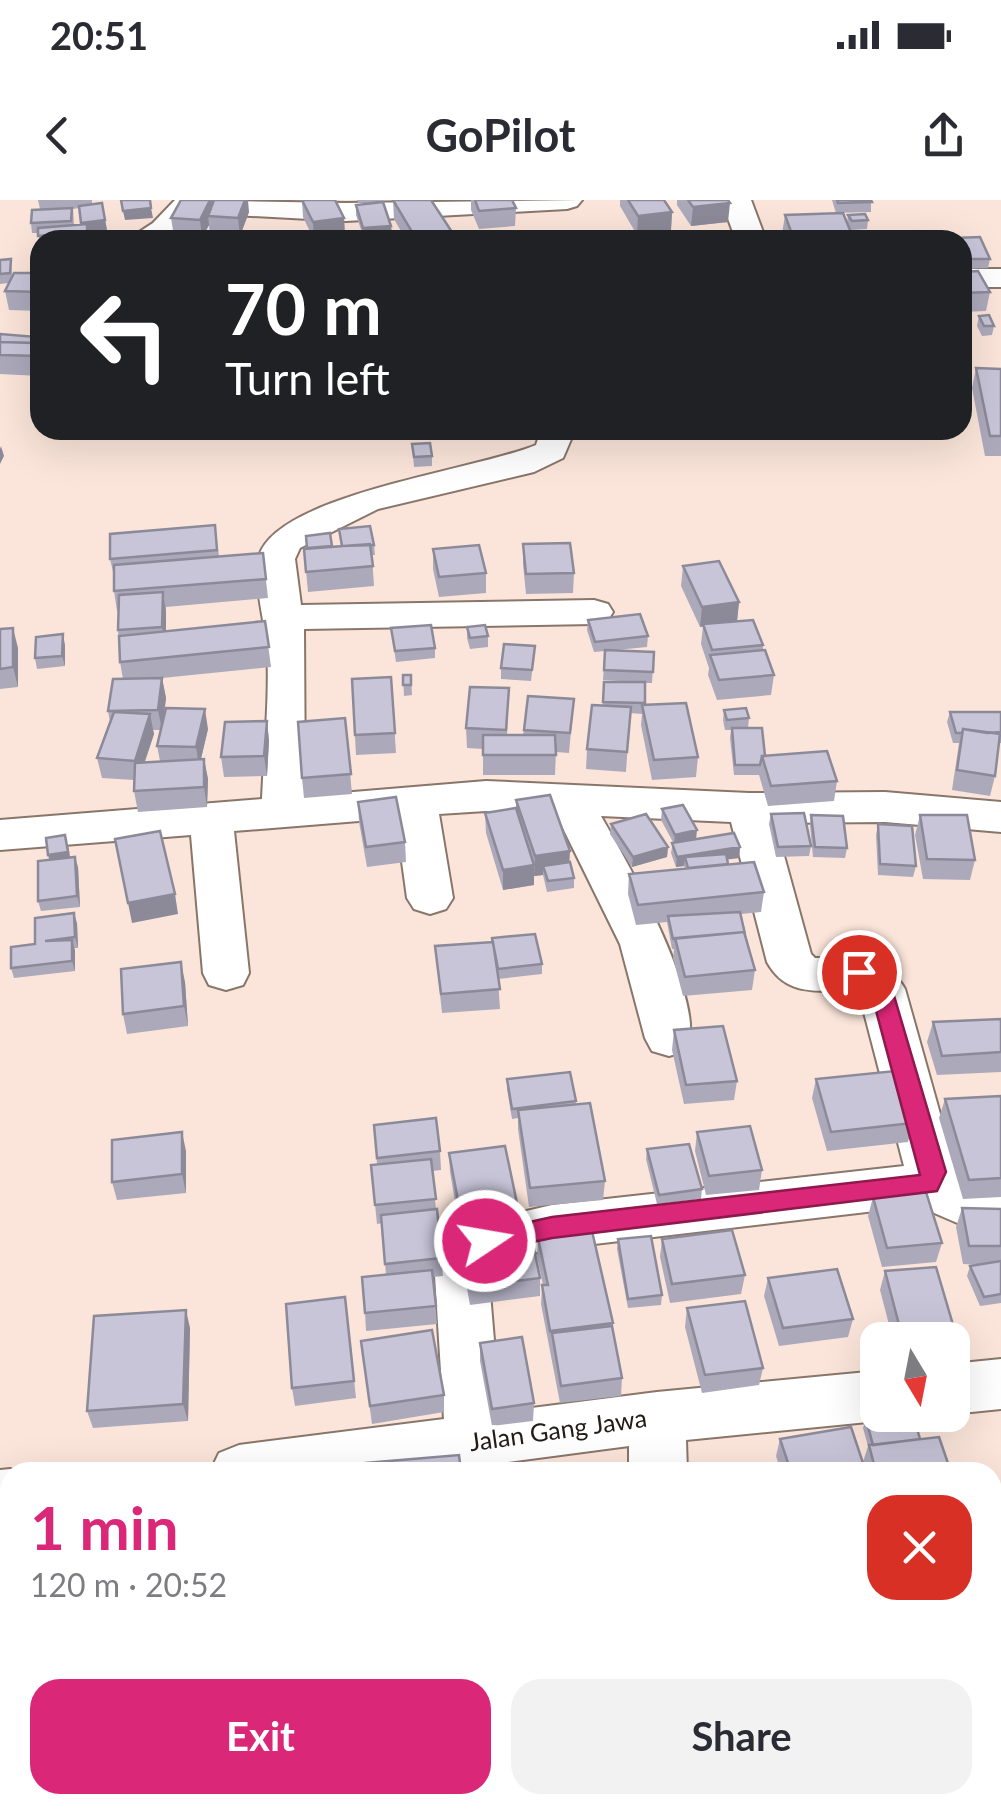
<!DOCTYPE html>
<meta charset="utf-8">
<style>
body{margin:0;font-family:Lato,sans-serif;background:#f2f2f3;color:#2b2b33;height:100vh;display:flex;flex-direction:column;font-size:38px;white-space:nowrap}
*{box-sizing:border-box;margin:0}
p{font-size:32px;color:#7c7c81}
.icon{flex:none;width:55px;height:55px;fill:none;stroke:currentColor;stroke-width:2;stroke-linecap:round;stroke-linejoin:round}
.map{position:relative;flex:1;overflow:hidden}
.side{position:absolute;left:0px;top:1262px;width:1002px;height:352px;display:flex;flex-direction:column;background:#fff;border-radius:30px 30px 0 0;box-shadow:0 10px 40px #0002}
.side>*{flex:none}
.hud{position:absolute;left:30px;top:30px;width:942px;height:210px;border-radius:30px;box-shadow:0 10px 40px #0002;background:#202124;color:#fff;overflow:hidden}
.needle{width:65px;rotate:170deg}
.fabs{position:absolute;left:860px;top:1122px;display:grid;gap:20px}
.fabs a{display:grid;place-items:center;width:110px;height:110px;border-radius:20px;background:#fff;box-shadow:0 10px 40px #0002;font-size:50px}
.pin{position:absolute;display:grid;place-items:center;width:85px;height:85px;color:#fff;margin:-42px;border:5px solid #fff;border-radius:50%;box-shadow:0 2px 10px #0007}
.me{position:absolute;width:110px;margin:-55px;rotate:78deg;stroke-linejoin:round;filter:drop-shadow(0 0 8px #0008)}
.turn{display:flex;align-items:center;gap:35px;height:210px;padding:0 30px;font-size:45px}
.turn .icon{width:130px;height:130px;stroke-width:2.5}
.turn b{display:block;font-size:70px;line-height:85px}
.round{display:grid;place-items:center;flex:none;width:105px;height:105px;border-radius:30px;background:#f2f2f3}
.summary{display:flex;align-items:center;justify-content:space-between;height:170px;padding:0 30px}
h1{font-size:60px;font-weight:700;line-height:75px;color:#db2777}
.primary-button{display:flex;gap:20px;margin-top:auto;padding:20px 30px}
.primary-button a{flex:1;height:115px;border-radius:30px;background:#db2777;color:#fff;font-size:40px;font-weight:700;line-height:115px;text-align:center}
.primary-button a+a{background:#f2f2f3;color:#2b2b33}
.status{display:flex;justify-content:space-between;align-items:center;height:70px;padding:0 50px;background:#fff;direction:ltr}
.status svg{height:28px;fill:currentColor}
header{display:flex;justify-content:space-between;align-items:center;height:130px;padding:0 30px;background:#fff;font-size:45px;font-weight:700}
.map>svg:first-child{display:block}
</style>
<div class="status"><b>20:51</b><svg viewBox="0 0 49 12"><path d="M0 12V9h3v3zM5 12V6h3v6zM10 12V3h3v9zM15 12V0h3v12zM26 1h20v11H26zM47 4h2v5h-2z"/></svg></div>
<header><svg class="icon" aria-label="back" viewBox="0 0 24 24"><path d="M15 5l-7 7 7 7"/></svg>GoPilot<svg class="icon" aria-label="share" viewBox="0 0 24 24"><path d="M12 15V3M7 8l5-5 5 5M5 13v7h14v-7"/></svg></header>
<div class="map">
<svg width="1001" height="1614" viewBox="0 0 1001 1614">
<rect width="100%" height="100%" fill="#fbe5da"/>
<g fill="none" stroke-linecap="round" stroke-linejoin="round">
<g stroke="#89766b" stroke-width="4">
<path id="minor" d="M175 0 346 3 582 0 577 6 567 9 346 21 196 13 166 40H127L153 23Z
M721 0H751L766 40H736Z
M962 69H1001V87H962Z
M541 230H575L563 258 534 272 378 309 300 348 295 359 301 405 594 400 608 404 613 412 608 420 594 424 304 429 305 596 486 581 749 593 885 592 1001 602V632L885 622 775 623 811 754 815 758C850 758 885 753 905 789L958 978 971 983 1001 985V1027L962 1025 918 1006 552 1049 499 1060 488 1069 500 1212 657 1192 878 1171V1215H894L878 1221 686 1240 687 1272H629V1246L433 1272H210L219 1253 239 1245 444 1219 434 1060 442 1044 466 1025 552 1005 904 966 860 797 853 792C818 789 787 798 767 762L731 622 601 616C626 660 710 806 686 851L669 856 652 851 645 838 620 744 556 614 486 611 439 614 453 698 446 709 430 714 414 709 407 698 396 618 234 631 249 773 243 785 226 790 209 785 203 773 191 635 0 650V620L262 599C264 549 270 496 267 446 265 423 252 377 259 356 278 294 477 270 536 245Z
M1001 1159V1209L952 1214V1164Z
M10 1269 19 1272H10V1323L0 1324V1270Z
M1001 1529V1593L992 1595V1531Z"/>
</g>
<use href="#minor" fill="#fff" fill-rule="evenodd"/>
</g>
<path fill="#aca9bb" fill-rule="evenodd" d="M38 0H92V4L102 3 107 30 88 32V35L99 34 100 40H40V45L38 33H32L31 23 40 9ZM79 8 81 25H74L73 9Z
M302 0 344 18 345 37 314 40 303 17Z
M357 0H383V1L358 3Z
M393 0 452 32V40H406L394 19Z
M471 0H512L516 8 515 26 479 29 471 10Z
M620 0H664L672 12 671 30 637 35 620 6Z
M677 0H728V22L691 26 677 5Z
M832 0H871V12L836 13Z
M356 5 391 26 392 35 364 38 356 15Z
M249 12 240 36 210 35 209 25 202 38 174 36 171 18Z
M785 15 847 23 848 15 868 20 867 29 850 30 852 35V40H785L782 34Z
M980 37 990 59 988 68 963 69 962 40H955V38Z
M11 59 12 76 40 73V111L9 110 5 91 9 83 0 84V60Z
M962 72 990 92 986 111 962 112Z
M979 116 994 126 992 135 982 136 977 126Z
M0 134 40 143V176L0 174Z
M976 168 1001 169V256H985L972 188Z
M412 244 432 256V266L414 267Z
M215 325 219 356 263 353 268 398 166 407V431L265 421 271 467 162 478 166 498 163 523 208 529 201 559H204L208 579 207 607 138 612 134 591V580L102 578 97 558 110 522 108 511 123 479 120 462 118 430 119 411H117L114 391V376L110 359ZM153 530H161L157 546 160 561 145 562 154 534Z
M339 329 374 345 375 355H372L374 386 308 392 304 349 341 346Z
M523 344 574 373 573 393 526 394 523 364Z
M433 349 486 373V393L439 397 433 369Z
M683 366 739 402 737 421 763 445V450L774 475 771 495 717 500 708 475 709 468 701 444 703 426 700 427 681 386Z
M588 420 648 436 647 447 616 450 654 452 652 483 603 480 605 451 594 452 587 430Z
M467 427 488 436V447L470 449 467 438Z
M391 428 435 448V458L396 462Z
M0 429 18 448V487L0 489Z
M65 445V466L37 469 35 458Z
M535 446 531 481 501 479V468Z
M403 475H411L412 495 404 496Z
M391 477 396 553 356 555 352 479Z
M604 482H645V505L698 557 696 577 652 580 641 525 642 514 630 513 626 572 586 569 587 549 603 506Z
M509 488 507 535H523L524 530 574 499 569 553 556 552 555 575H483V549L467 548 466 528Z
M724 510 749 518 748 528 765 556 837 581 834 601 768 606 759 575H734L730 538 731 530H725L723 520Z
M950 512H1001V543H999L995 576 990 596 952 590 959 543H953L947 522Z
M345 518 352 594 304 598 302 578Z
M267 521 269 541 267 576 224 577 221 557Z
M516 600 569 662 574 678V688L547 692 543 675 534 676V685L503 690 486 633 485 613 516 608Z
M358 602 405 642 406 662 367 667 359 622Z
M662 609 696 639 740 647 739 658 727 659 728 664 764 692 761 712 741 714 755 770 752 790 683 796 673 758 674 749H672L667 722 636 725 628 694 629 674 685 669 684 666 676 667 671 653 673 642 661 620Z
M771 614 811 646 809 656 776 657 769 624Z
M811 615 847 648 845 658 813 657 810 625Z
M920 615 975 660 970 680 923 679 915 635Z
M611 624 668 647 667 657 632 667 610 634Z
M878 624 916 666 913 677 878 675 876 635Z
M70 657 78 667 80 707 41 711 38 701Z
M77 723 78 748H74L75 771 14 778 11 768 35 744Z
M435 746 542 764V774L498 779 500 809 442 813Z
M185 782 188 826 127 834 123 814Z
M1001 819V872L937 875 927 842 933 822Z
M674 830 737 881 734 900 684 904 672 850Z
M507 879 576 901V905L605 981 603 1000 529 1007 518 929V918L512 919 507 889Z
M816 879 913 923 908 942 827 951 812 898Z
M1001 896V997L963 999 939 918 945 899Z
M374 925 440 951 441 970 432 971 443 1076 433 1077 437 1124 366 1131 365 1113 386 1075 382 1023 377 1024 371 965 377 964Z
M697 932 762 970 759 990 706 995 695 951Z
M647 949 702 989 701 999 657 1004 646 959Z
M186 951V993L117 1000 112 982Z
M449 953 517 1003 516 1022 460 1030 450 972Z
M873 997 942 1043 936 1062 882 1067 868 1016Z
M962 1008 1001 1009V1103L980 1106 967 1076 970 1066 980 1065 963 1064 956 1027Z
M538 1038 613 1123V1131L622 1178 621 1196 560 1203 541 1104 542 1085H543L537 1056Z
M618 1039 662 1095 661 1105 628 1108 617 1049Z
M662 1039 745 1075 741 1094 670 1103 660 1057Z
M463 1048 540 1078V1096L470 1105 463 1066Z
M885 1071 956 1135 952 1145V1140H893L880 1090Z
M768 1078 853 1119 848 1137 779 1146 764 1096Z
M345 1097 356 1198 295 1206 292 1188Z
M687 1108 763 1168 759 1185 702 1193 685 1127Z
M190 1128 188 1221 93 1228 87 1211Z
M480 1143 534 1203 533 1221 492 1226 480 1161Z
M363 1159 444 1195V1212L372 1224Z
M866 1219 920 1239 951 1272H866L863 1262 868 1246 863 1228Z
M780 1239 866 1272H781L776 1256Z
M1001 1499V1553L992 1554V1500Z"/>
<path fill="#8c8a98" d="M210 0H215L208 16 209 25 202 38 200 20Z
M245 0H248L249 12 240 36 238 18Z
M730 3 728 22 691 26 693 7Z
M151 8 153 18 125 20 123 11Z
M672 12 671 30 637 35 638 16Z
M344 18 345 37 314 40 313 22Z
M105 20 107 30 88 32 89 40 87 32H82L81 23Z
M391 26 392 35 364 38 363 28Z
M452 32V40H415V37Z
M1 246 4 256 0 264V249Z
M163 392 166 412V447L162 427Z
M739 402 737 422 700 427 702 407Z
M13 428 18 448V487L13 467Z
M63 434 65 445V466L62 456Z
M162 478 166 498 162 530 158 510Z
M205 509 208 529 199 567 196 547Z
M150 514 154 534 138 581 135 561Z
M267 521 269 541 267 576 264 556Z
M204 559 208 579 207 607 204 587Z
M697 630 696 640 674 645 675 635Z
M68 645 71 662 51 666 48 655Z
M668 647 667 657 632 667 633 657Z
M740 647 739 658 687 665 685 657 684 666 676 667 677 657Z
M570 651 569 671 543 666V675L534 676 535 656Z
M75 657 78 667 80 707 77 696Z
M534 665V685L503 690V670Z
M175 694 178 714 132 723 128 703Z
M74 713 77 723 78 748 75 737Z
M72 740 75 750V771L72 761Z
M181 762 185 782 188 826 184 806Z
M182 932 186 951V993L182 974Z
M186 1110 190 1128 188 1221 183 1204Z"/>
<path fill="#c8c5d9" stroke="#8c8a98" stroke-width="2.5" d="M121 0H150L151 8 123 11Z
M181 0H210L200 20 171 18Z
M214 0H245L238 18 208 16Z
M302 0H335L344 18 313 22Z
M393 0H431L452 32 415 37Z
M475 0H512L516 8 479 11Z
M628 0H664L672 12 638 16Z
M688 0H728L730 3 693 7Z
M837 0H871L872 2 838 3Z
M383 2 391 26 363 28 356 5Z
M102 3 105 20 81 23 79 6Z
M72 8 71 21 31 23 32 10Z
M843 13 852 35 793 37 785 15Z
M865 14 868 20 852 21 848 15Z
M87 24V32L38 36V28Z
M99 34V40H78V36Z
M544 37V40H508Z
M980 37 990 59H964L962 55V40H956L955 38Z
M11 59 10 73 0 74V60Z
M978 71 990 92 962 93V72Z
M14 73H40V92L5 91Z
M989 115 994 126H984L979 116Z
M0 134 37 137 33 143 0 142Z
M0 142 40 143V156L0 155Z
M976 168 1001 169V236H990Z
M430 243 432 256 414 257 412 244Z
M215 325 217 350 110 359V334Z
M370 326 374 345 342 346 339 329Z
M330 333 332 346 307 348 306 336Z
M570 343 574 373 526 374 523 344Z
M370 344 373 366 306 372 304 349Z
M479 345 486 373 439 377 433 349Z
M263 353 266 379 114 391V365Z
M719 361 739 402 702 407 683 366Z
M163 392 162 427 118 430 119 395Z
M640 414 648 436 595 442 588 420Z
M753 420 763 445 712 450 703 424Z
M265 421 269 447 120 462 119 436Z
M431 425 435 448 395 451 391 428Z
M485 425 488 436 470 438 467 427Z
M13 428V467L0 469V429Z
M63 434 62 456 35 458 36 437Z
M504 444 535 446 532 470 501 468Z
M605 450 654 452 653 472 604 470Z
M765 450 774 475 719 480 710 455Z
M403 475H411V485H403Z
M391 477 395 533 355 535 352 479Z
M162 478 158 510 108 511 113 479Z
M604 482H645V503L603 502Z
M470 487 509 488 506 530 466 528Z
M528 496 574 499 570 533 524 530Z
M686 503 698 557 654 560 642 505Z
M592 505 631 507 627 552 587 549Z
M166 508 205 509 196 547 157 546Z
M746 508 749 518 727 520 724 510Z
M114 512 150 514 135 561 97 558Z
M950 512H1001V532L987 533 963 529 962 533H956Z
M345 518 351 574 302 578 298 522Z
M267 521 264 556 221 557 225 522Z
M732 528H762L765 556H762L760 565H735Z
M963 529 1000 534 995 576 957 570Z
M483 535H555L556 555H483Z
M827 551 837 581 771 586 762 556Z
M204 559V587L134 591 135 563Z
M550 595 570 651 535 656 516 600Z
M396 597 405 642 366 647 358 602Z
M683 605 697 630 675 635 662 609Z
M516 608 534 665 503 670 485 613Z
M804 613 811 646 778 647 771 614Z
M646 614 668 647 633 657 611 624Z
M811 615 843 616 847 648 815 647Z
M920 615H967L975 660 927 659Z
M878 624 912 626 916 666 880 664Z
M160 631 175 694 128 703 115 639Z
M734 633 740 647 677 657 672 643Z
M65 635 68 652 48 655 46 638Z
M726 654 728 664 688 668 685 657Z
M75 657 77 696 38 701V661Z
M570 662 574 678 548 681 543 666Z
M754 662 764 692 638 705 629 674Z
M740 712 745 734 744 732 673 739 668 716Z
M74 713 75 737 45 741 72 740V761L11 768V747L35 744V718Z
M744 732 755 770 685 777 675 738Z
M535 734 542 764 498 769 492 738Z
M493 742 500 789 441 794 435 746Z
M181 762 184 806 123 814 121 769Z
M1001 819V852L942 856 933 822Z
M723 826 737 881 686 885 674 830Z
M895 871 913 923 831 932 816 879Z
M570 872 576 901 512 909 507 879Z
M1001 896V978L969 980 945 899Z
M590 903 605 981 530 988 518 910Z
M436 918 440 951 377 958 374 925Z
M750 926 762 970 709 976 697 932Z
M182 932V974L112 982V940Z
M689 944 702 989 659 995 647 949Z
M505 946 517 1003 460 1011 449 953Z
M431 959 436 999 375 1005 371 965Z
M926 992 942 1043 887 1048 873 997Z
M962 1008 1001 1009V1046H969Z
M437 1009 442 1058 385 1064 381 1015Z
M732 1030 745 1075 672 1084 662 1039Z
M592 1031 613 1123 550 1131 542 1085H548L538 1038Z
M651 1036 662 1095 628 1099 618 1039Z
M532 1039 540 1078 470 1087 463 1048Z
M1001 1061V1094L984 1097 970 1066Z
M936 1067 956 1135 903 1140 885 1071Z
M837 1069 853 1119 783 1128 768 1078Z
M432 1070 436 1106 365 1113 362 1077Z
M345 1097 354 1181 292 1188 286 1104Z
M745 1101 763 1168 705 1175 687 1108Z
M186 1110 183 1204 87 1211 94 1116Z
M612 1126 622 1178 561 1186 552 1133Z
M432 1130 444 1195 370 1206 361 1141Z
M522 1137 534 1203 492 1209 480 1143Z
M895 1215H913L920 1239 873 1245 866 1219Z
M851 1227 866 1272H791L780 1239Z
M939 1237 951 1272H876L869 1245Z
M459 1255 461 1272H367L366 1263Z
M1001 1499V1540L992 1541V1500Z"/>
<path fill="#db2777" stroke="#8e194d" stroke-width="2.5" d="M859 764 879 771 892 789 946 972 937 991 552 1038 485 1052 476 1048 472 1041 476 1034 552 1017 920 975 871 792 848 772Z"/>
<g text-anchor="middle" stroke-width="9" stroke-linejoin="round" paint-order="stroke">
<g font-size="25" fill="#221b17" stroke="#fff">
<text transform="translate(558 1230) rotate(-8)" y="9">Jalan Gang Jawa</text>
</g>
</g>
</svg>
<div class="fabs">
<a><svg class="needle" viewBox="-14 -14 28 28"><path d="M0-13l5 13h-10z" fill="#e53935"/><path d="M0 13l5-13h-10z" fill="#7c7c81"/></svg></a>
</div>
<div class="pin" style="left:859px;top:772px;background:#d93025"><svg class="icon" aria-label="arrive" viewBox="0 0 24 24"><path d="M6 21V4h12l-3 4 3 4H6"/></svg></div>
<svg class="me" style="left:485px;top:1041px" viewBox="-20 -20 40 40"><circle r="17" fill="#db2777" stroke="#fff" stroke-width="3"/><path d="M0-11L8 9 0 5-8 9z" fill="#fff"/></svg>
<div class="hud">
<div class="turn"><svg class="icon" aria-label="left" viewBox="0 0 24 24"><path d="M17 20v-9H6M10 6l-5 5 5 5"/></svg><div><b>70 m</b>Turn left</div></div>
</div>
<section class="side">
<div class="summary"><div><h1>1 min</h1><p>120 m · 20:52</p></div><a class="round" style="background:#d93025;color:#fff"><svg class="icon" aria-label="close" viewBox="0 0 24 24"><path d="M6 6l12 12M18 6L6 18"/></svg></a></div>
<div class="primary-button"><a>Exit</a><a>Share</a></div>
</section>
</div>
